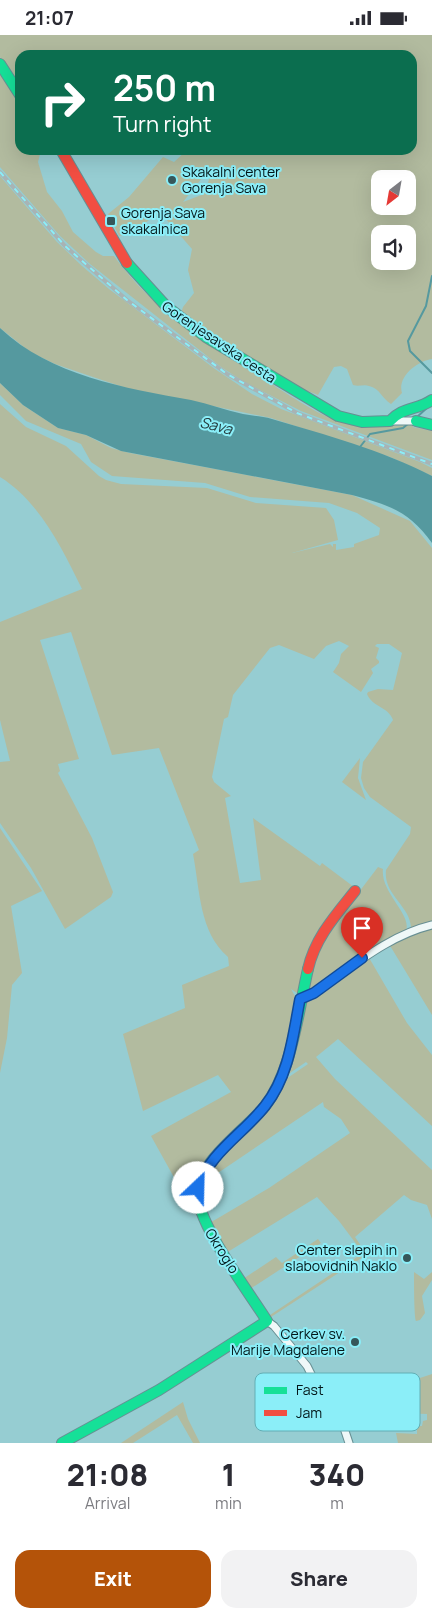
<!DOCTYPE html>
<style>
body{margin:0;font-family:Manrope,sans-serif;background:#f2f2f3;color:#2b2b33;height:100vh;display:flex;flex-direction:column;font-size:19px;white-space:nowrap}
*{box-sizing:border-box;margin:0}
p{font-size:16px;color:#7c7c81}
.icon{flex:none;width:28px;height:28px;fill:none;stroke:currentColor;stroke-width:2;stroke-linecap:round;stroke-linejoin:round}
.map{position:relative;height:1408px;overflow:hidden}
.drawer{display:flex;flex-direction:column;background:#fff;flex:1}
.drawer>*{flex:none}
.banner{position:absolute;left:15px;top:15px;width:402px;height:105px;border-radius:15px;box-shadow:0 5px 20px #0002;background:#0b6e4f;color:#fff;overflow:hidden}
.needle{width:32px;rotate:211deg}
.fabs{position:absolute;left:371px;top:135px;display:grid;gap:10px}
.fabs a{display:grid;place-items:center;width:45px;height:45px;border-radius:10px;background:#fff;box-shadow:0 5px 20px #0002;font-size:25px}
.pin{position:absolute;display:grid;place-items:center;width:42px;height:42px;color:#fff;margin:-51px -21px;border-radius:50% 50% 50% 0;rotate:-45deg;box-shadow:0 0 5px #0007}
.pin .icon{rotate:45deg}
.me{position:absolute;width:55px;margin:-28px;rotate:24deg;stroke-linejoin:round;filter:drop-shadow(0 0 4px #0008)}
.turn{display:flex;align-items:center;gap:18px;height:105px;padding:0 15px;font-size:22px}
.turn .icon{width:65px;height:65px;stroke-width:2.5}
.turn b{display:block;font-size:35px;line-height:42px}
.eta{display:flex;justify-content:space-evenly;align-items:center;height:85px;text-align:center}
.eta b{font-size:30px;font-weight:800;line-height:35px}
.button{display:flex;gap:10px;margin-top:auto;padding:10px 15px}
.button a{flex:1;height:58px;border-radius:15px;background:#b45309;color:#fff;font-size:20px;font-weight:800;line-height:58px;text-align:center}
.button a+a{background:#f2f2f3;color:#2b2b33}
.status{display:flex;justify-content:space-between;align-items:center;height:35px;padding:0 25px;background:#fff;direction:ltr}
.status svg{height:14px;fill:currentColor}
.map>svg:first-child{display:block}
</style>
<div class="status"><b>21:07</b><svg viewBox="0 0 49 12"><path d="M0 12V9h3v3zM5 12V6h3v6zM10 12V3h3v9zM15 12V0h3v12zM26 1h20v11H26zM47 4h2v5h-2z"/></svg></div>
<div class="map">
<svg width="432" height="1408" viewBox="0 0 432 1408">
<rect width="100%" height="100%" fill="#96cdd2"/>
<path fill="#b2bb9f" fill-rule="evenodd" d="M0 0H432V324C417 326 397 342 402 358L391 369C382 364 380 353 369 351 364 349 359 352 353 350L347 334 341 331 334 332 318 360C269 342 223 309 181 278L183 272 194 258 188 235 192 214 164 182 151 183 136 197 119 201 108 179 129 162 163 122 174 127 187 115H412V20H20V50L11 35 0 22ZM206 138 210 142 204 159 183 167ZM380 144H408V171H380ZM380 199H408V226H380Z
M0 39 20 71V115H41L38 127 47 157 62 176 73 197 96 217 103 221H114C157 280 210 310 270 348 289 360 320 381 341 387 364 394 389 390 413 390V392L432 396V425L301 376 246 348 221 332 90 229 60 201 0 132Z
M0 141 57 207 82 231 109 254 215 334 252 359 281 374 420 427 432 433V441L390 422 271 383 126 353 90 341 55 329 30 317 0 293Z
M0 348 23 370 58 393 86 400 111 413 130 418 352 460 410 486 432 513V888L414 894 411 892C410 871 383 859 386 835L410 799 411 792 370 762 364 753 361 743 363 727 393 685C389 672 372 672 367 659L368 657 378 654 393 655 402 618 389 609H377L375 611 379 613 376 623 379 626V628L371 634 373 638 361 657 333 637 339 628 341 619 349 611 339 606 326 611 314 624 279 610 270 613 233 660 228 682 224 684 212 742 214 747 231 761 225 763 240 848 261 845 253 783 320 831 322 828 354 852 335 876 299 955 297 958 291 954 296 963 279 1042 257 1074 206 1128 195 1149H180L176 1146 151 1101 231 1057 218 1040 143 1076 123 999 185 973 182 950 229 931 228 922C199 897 200 855 193 819L199 815 159 713 112 720 71 597 40 605 79 724 58 729 60 736 58 738 92 803 113 857 111 862 65 894 31 833 0 788V727L10 726 0 685V587L82 554C62 513 39 466 0 442V369L26 392 66 411 99 441 106 445 121 449 207 453 256 468 326 473 334 485 338 505 292 518 330 509 333 512V509H336V515L354 512V509L379 500 380 493 357 478 329 468 250 462 205 448 112 441 91 427 81 409 26 386 0 360Z
M360 723 358 743 366 765 342 747Z
M0 793 42 856 11 871 22 938 12 950 7 1003 0 1038Z
M378 832 383 834C380 857 412 880 406 895L308 959 304 956 309 935 321 907Z
M432 892V980L389 909Z
M368 921 407 988 432 1020V1091L338 1004 316 1022 335 1044 432 1135V1184L427 1170 411 1165 404 1160 355 1202 366 1218 363 1222 271 1282 270 1280 363 1218 339 1186 317 1162 226 1218 208 1189 269 1153 350 1098 341 1084 324 1072 323 1067 203 1148 208 1136 286 1044 308 1029 306 1027 287 1040 302 968Z
M318 1204 321 1208 250 1254 243 1244 276 1222 282 1228Z
M414 1237 424 1244 432 1237V1245L422 1261 425 1278 420 1285 416 1286C414 1283 414 1242 414 1237Z
M432 1339V1408H398L396 1398 417 1399V1391H422L423 1386 427 1385V1379L398 1378 401 1357 405 1348Z
M183 1367 188 1384 200 1408H193L177 1380 133 1408H121Z"/>
<path fill="#55999f" d="M0 293C51 341 125 353 191 365 209 369 225 375 243 379 252 381 263 381 272 384 326 400 382 415 432 441V508C409 476 389 470 352 460L121 416 86 400 58 393 23 370 0 348Z"/>
<g fill="none" stroke-linecap="round" stroke-linejoin="round">
<path stroke="#55999f" stroke-width="2" d="M432 241 426 271 408 306 410 316 432 338
M417 382 428 372
M360 412 370 399 403 393 409 388"/>
<g stroke="#678f93" stroke-width="9">
<path id="street" d="M390 386H416
M300 964 309 961C349 935 386 901 432 890
M267 1286 274 1291 307 1331 322 1361 344 1393 349 1408"/>
</g>
<g stroke="#678f93" stroke-width="12">
<path id="fast" d="M0 29 20 60
M127 228 166 271 206 302 338 381 362 387 390 386C402 372 418 375 432 365
M416 386 432 390
M62 1408 159 1355 267 1286C248 1256 203 1196 198 1164 193 1129 245 1096 265 1071 292 1036 298 978 308 934"/>
</g>
<g stroke="#678f93" stroke-width="12">
<path id="jam" d="M61 115 127 228
M308 934C315 903 335 881 355 856"/>
</g>
<use href="#street" stroke="#eff8f8" stroke-width="7"/>
<use href="#fast" stroke="#16e098" stroke-width="10"/>
<use href="#jam" stroke="#f24e42" stroke-width="10"/>
<g stroke="#a8b4b5" stroke-width="4">
<path id="rail" d="M0 137 65 211 127 265 227 339 297 378 432 429"/>
</g>
<use href="#rail" stroke="#8beef8" stroke-width="2" stroke-dasharray="5.5" stroke-linecap="butt"/>
</g>
<g fill="none" stroke-linecap="round" stroke-linejoin="round">
<g stroke="#114b97" stroke-width="12">
<path id="route" d="M198 1153C209 1118 243 1099 265 1071 289 1041 293 1001 300 964L314 958 362 923"/>
</g>
<use href="#route" stroke="#1a73e8" stroke-width="9"/>
</g>
<g fill="#36575a" stroke="#8beef8" stroke-width="2">
<circle cx="172" cy="145" r="5"/>
<rect x="106" y="181" width="10" height="10" rx="2.5"/>
<circle cx="407" cy="1223" r="5"/>
<circle cx="355" cy="1307" r="5"/>
</g>
<g text-anchor="middle" stroke-width="4" stroke-linejoin="round" paint-order="stroke">
<g font-size="14" fill="#031719" stroke="#8beef8" text-anchor="start">
<text x="182" y="142">Skakalni center<tspan x="182" dy="16">Gorenja Sava</tspan></text>
<text x="121" y="183">Gorenja Sava<tspan x="121" dy="16">skakalnica</tspan></text>
<text x="397" y="1220" text-anchor="end">Center slepih in<tspan x="397" dy="16">slabovidnih Naklo</tspan></text>
<text x="345" y="1304" text-anchor="end">Cerkev sv.<tspan x="345" dy="16">Marije Magdalene</tspan></text>
</g>
<g font-size="14" fill="#031719" stroke="#8beef8">
<text transform="translate(219 307) rotate(34)" y="5">Gorenjesavska cesta</text>
<text transform="translate(222 1216) rotate(58)" y="5">Okroglo</text>
</g>
<g font-size="15" font-style="italic" fill="#263e40" stroke="#8beef8">
<text transform="translate(216 391) rotate(14)" y="5">Sava</text>
</g>
</g>
<rect x="255" y="1338" width="165" height="58" rx="8" fill="#8beef8" stroke="#62aeb5" stroke-width="1"/>
<rect x="264" y="1352" width="23" height="7" fill="#16e098"/>
<rect x="264" y="1375" width="23" height="6" fill="#f24e42"/>
<g font-size="14" fill="#031719">
<text x="296" y="1360">Fast</text>
<text x="296" y="1383">Jam</text>
</g>
</svg>
<div class="fabs">
<a><svg class="needle" viewBox="-14 -14 28 28"><path d="M0-13l5 13h-10z" fill="#e53935"/><path d="M0 13l5-13h-10z" fill="#7c7c81"/></svg></a>
<a><svg class="icon" aria-label="sound" viewBox="0 0 24 24"><path d="M4 9h4l5-4v14l-5-4H4zM17 9q2 3 0 6"/></svg></a>
</div>
<div class="pin" style="left:362px;top:923px;background:#d93025"><svg class="icon" aria-label="arrive" viewBox="0 0 24 24"><path d="M6 21V4h12l-3 4 3 4H6"/></svg></div>
<svg class="me" style="left:198px;top:1153px" viewBox="-20 -20 40 40"><circle r="19" fill="#fff"/><path d="M0-13L10 11 0 6-10 11z" fill="#1a73e8"/></svg>
<div class="banner">
<div class="turn"><svg class="icon" aria-label="right" viewBox="0 0 24 24"><path d="M7 20v-9h11M14 6l5 5-5 5"/></svg><div><b>250 m</b>Turn right</div></div>
</div>
</div>
<section class="drawer">
<div class="eta">
<div><b>21:08</b><p>Arrival</p></div>
<div><b>1</b><p>min</p></div>
<div><b>340</b><p>m</p></div>
</div>
<div class="button"><a>Exit</a><a>Share</a></div>
</section>
